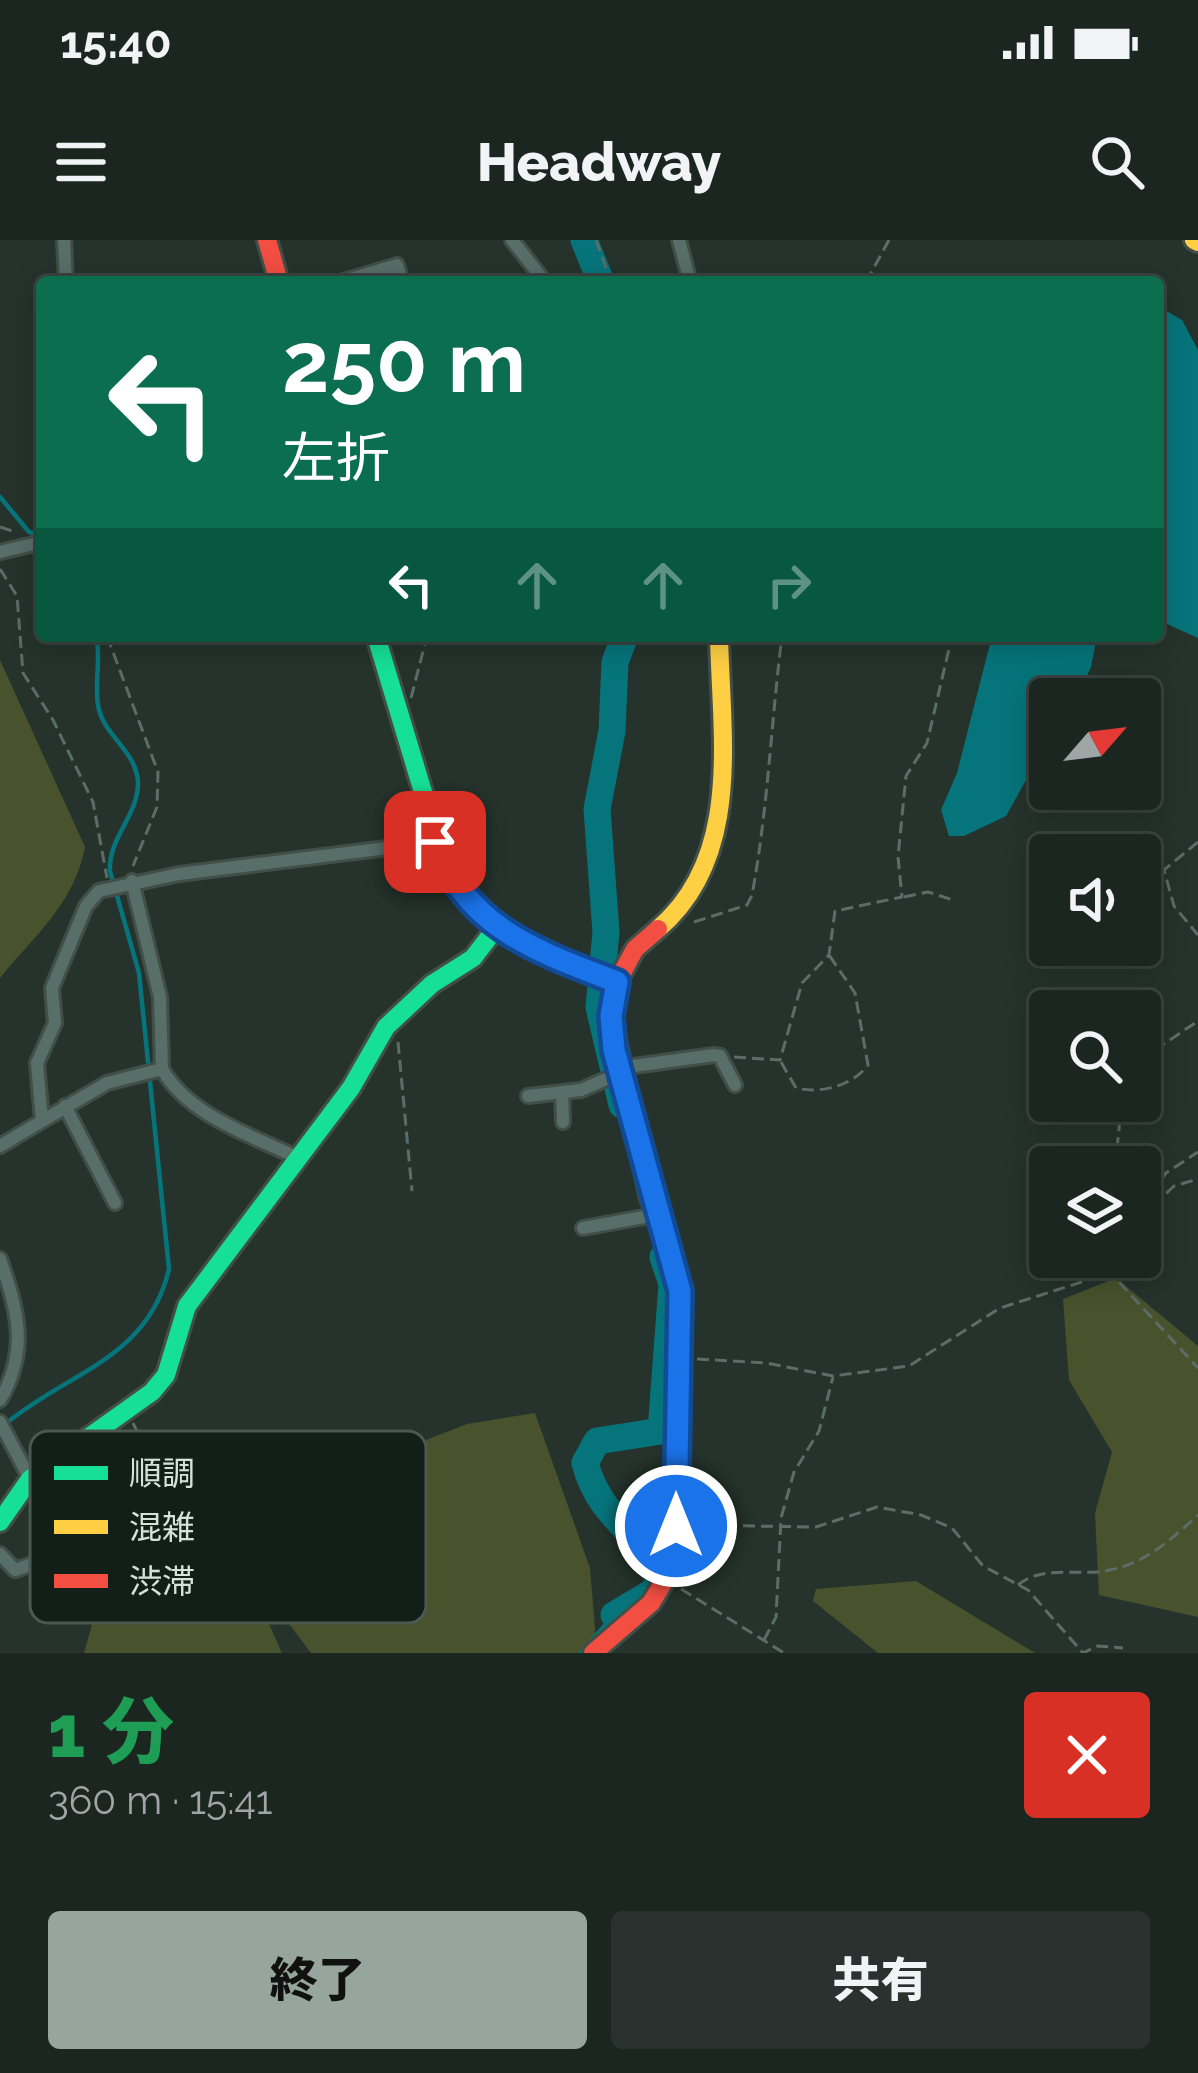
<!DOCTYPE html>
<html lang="ja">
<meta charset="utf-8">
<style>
body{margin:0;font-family:Raleway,"Noto Sans JP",sans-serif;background:#29322e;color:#f1f3f6;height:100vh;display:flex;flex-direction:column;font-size:45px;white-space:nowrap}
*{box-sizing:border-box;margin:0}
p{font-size:39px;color:#a0a5a5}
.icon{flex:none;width:66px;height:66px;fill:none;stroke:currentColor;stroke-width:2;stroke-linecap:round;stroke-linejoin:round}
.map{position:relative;height:1413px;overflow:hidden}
.panel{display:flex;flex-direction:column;background:#1c2621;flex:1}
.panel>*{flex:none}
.guide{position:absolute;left:36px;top:36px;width:1128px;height:366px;border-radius:12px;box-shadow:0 6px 30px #0003,0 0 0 3px #3a433f;background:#0b6e4f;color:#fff;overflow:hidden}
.needle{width:78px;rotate:62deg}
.buttons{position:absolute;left:1029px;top:438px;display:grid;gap:24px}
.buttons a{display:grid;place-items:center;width:132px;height:132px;border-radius:12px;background:#1c2621;box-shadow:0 6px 30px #0003,0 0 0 3px #3a433f;font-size:60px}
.pin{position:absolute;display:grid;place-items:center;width:102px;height:102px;color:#fff;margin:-51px;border-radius:24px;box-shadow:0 6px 18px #0006}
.me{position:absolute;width:132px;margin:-66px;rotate:0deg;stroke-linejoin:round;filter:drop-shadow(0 0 9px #0008)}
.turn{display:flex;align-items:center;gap:42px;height:252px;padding:0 48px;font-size:54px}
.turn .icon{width:156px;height:156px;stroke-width:2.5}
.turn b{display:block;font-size:84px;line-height:102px}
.lanes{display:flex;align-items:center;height:114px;padding:0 48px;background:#0003;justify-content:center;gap:60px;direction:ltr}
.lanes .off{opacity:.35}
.round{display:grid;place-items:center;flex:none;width:126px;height:126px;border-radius:12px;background:#29322e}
.headline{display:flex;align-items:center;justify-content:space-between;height:204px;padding:0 48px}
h1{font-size:72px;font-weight:800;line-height:90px;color:#1e9e55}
.button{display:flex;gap:24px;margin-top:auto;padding:24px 48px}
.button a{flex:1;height:138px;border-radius:12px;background:#96a59d;color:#111;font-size:48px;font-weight:800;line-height:138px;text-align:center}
.button a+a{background:#29322e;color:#f1f3f6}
.status{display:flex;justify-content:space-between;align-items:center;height:84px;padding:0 60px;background:#1c2621;direction:ltr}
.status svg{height:33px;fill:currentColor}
header{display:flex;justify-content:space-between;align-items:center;height:156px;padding:0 48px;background:#1c2621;font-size:54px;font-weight:800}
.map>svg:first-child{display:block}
</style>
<div class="status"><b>15:40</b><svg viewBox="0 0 49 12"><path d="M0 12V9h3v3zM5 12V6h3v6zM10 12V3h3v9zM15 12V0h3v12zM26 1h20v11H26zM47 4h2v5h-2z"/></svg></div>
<header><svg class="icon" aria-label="menu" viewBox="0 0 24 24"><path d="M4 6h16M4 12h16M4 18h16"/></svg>Headway<svg class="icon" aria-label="search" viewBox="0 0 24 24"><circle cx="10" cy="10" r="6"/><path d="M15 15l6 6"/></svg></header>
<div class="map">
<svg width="1198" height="1413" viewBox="0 0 1198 1413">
<rect width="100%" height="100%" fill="#25332c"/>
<path fill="#48532d" d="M0 420 85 607C74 664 35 695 0 738Z
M1116 1038 1198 1106V1377L1099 1355 1095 1273 1112 1212 1069 1140 1063 1059Z
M535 1173 590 1328 597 1413H311L262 1348 241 1299 266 1254 316 1195 416 1204 467 1184Z
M214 1314 270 1386 282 1413H84L95 1374 136 1325Z
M916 1341 1035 1413H878L813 1361 816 1349Z"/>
<path fill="#06757b" d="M1158 66 1182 80 1198 110V398L1158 380Z
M992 396H1097L1091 427 1076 459H1050V497L1006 576 964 596H949L941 570 957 533Z"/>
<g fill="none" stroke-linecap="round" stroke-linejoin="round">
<path stroke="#06757b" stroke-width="4.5" d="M0 257 29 292 42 295
M4 1185C69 1131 148 1119 169 1029L139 733 110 631C108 598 138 576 138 543 137 512 106 497 99 470 93 446 102 421 96 396
M581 1413 614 1375"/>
<path stroke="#06757b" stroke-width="27" d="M584 0 601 42
M622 865 599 767 606 692 597 569 612 491 615 422 625 396
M614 1375 654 1351 660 1338C641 1290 600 1280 585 1223L597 1201 661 1191 672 1044 663 1017"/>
<g stroke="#424e48" stroke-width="18">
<path id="street" d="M64 0 66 42
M512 0 545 42
M679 0 690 42
M340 42 397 25 402 42
M0 312 42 302
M132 641 160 757 162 829C189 876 251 895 296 917
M519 698 617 742
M619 828 714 815 720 816 735 845
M562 852 563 882
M528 856 581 850 620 833
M65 866 115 963
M42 881 107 843 162 829
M0 906 42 881 37 823 55 783 52 748 86 666 99 651 179 634 435 602
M583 988 655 975
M0 1019C18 1070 29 1111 0 1160
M0 1182 30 1239
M0 1314 15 1330 64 1313"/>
</g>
<g stroke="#424e48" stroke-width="24">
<path id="fast" d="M376 396 448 635 479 672 519 698
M0 1282 30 1239 152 1152 166 1135 187 1066 351 848 386 787 432 744 473 718 496 688"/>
</g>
<g stroke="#424e48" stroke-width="24">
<path id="slow" d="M1194 0 1198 2
M658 689C743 617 721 496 719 396"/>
</g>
<g stroke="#424e48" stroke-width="24">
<path id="jam" d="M267 0 279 42
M593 1413 651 1363 674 1325 680 1051 649 954 611 776 617 742 635 709 658 689"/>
</g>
<path stroke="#5c6c68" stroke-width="3" stroke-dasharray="12 6" stroke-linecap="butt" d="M596 0 611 42
M866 42 889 0
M0 287 15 292
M0 329 17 356 23 433 53 480 93 562 107 638
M107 396 158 532 157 567 133 626
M411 458 427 396
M1198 602 1164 630 1174 666 1198 695
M904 657 928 652 953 660
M694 682 747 665 752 655C768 569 771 483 782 396
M398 802 412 951
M734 817 780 820 802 743 829 715 835 671 902 657 898 617 906 536 927 503 952 396
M1140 820 1198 781
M781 822 796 848C821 854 852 846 868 825L855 753 829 715
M1115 927 1122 861
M1140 969 1166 933 1198 912
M1140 978 1174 946 1198 939
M1107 1029 1198 1128
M697 1119 766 1123 833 1136 909 1126 1000 1068 1085 1041 1112 1017
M133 1183C150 1221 181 1244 196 1283
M689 1285 816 1287 877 1267 921 1275 952 1288 983 1326 1028 1350 1083 1413 1097 1406 1123 1408
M1018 1345C1043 1324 1079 1337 1110 1330 1146 1323 1172 1299 1198 1275
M681 1349 784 1413
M764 1400 776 1377 781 1278 794 1232 819 1191 833 1137"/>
<use href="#street" stroke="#586e69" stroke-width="12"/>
<use href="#fast" stroke="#16e098" stroke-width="18"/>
<use href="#slow" stroke="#ffcf43" stroke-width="18"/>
<use href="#jam" stroke="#f24e42" stroke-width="18"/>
</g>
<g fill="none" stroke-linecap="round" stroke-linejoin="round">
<g stroke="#114b97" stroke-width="30">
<path id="route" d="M435 602C467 688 536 711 617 742L611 776 614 810 680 1051 676 1286"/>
</g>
<use href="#route" stroke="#1a73e8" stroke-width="21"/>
</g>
<rect x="30" y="1191" width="396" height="192" rx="18" fill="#121e18" stroke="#4c5952" stroke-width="3"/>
<rect x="54" y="1226" width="54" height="14" fill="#16e098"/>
<rect x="54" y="1280" width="54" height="14" fill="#ffcf43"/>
<rect x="54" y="1334" width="54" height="14" fill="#f24e42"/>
<g font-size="33" fill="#d3e2da">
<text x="129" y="1245">順調</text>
<text x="129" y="1299">混雑</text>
<text x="129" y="1353">渋滞</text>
</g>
</svg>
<div class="buttons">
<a><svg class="needle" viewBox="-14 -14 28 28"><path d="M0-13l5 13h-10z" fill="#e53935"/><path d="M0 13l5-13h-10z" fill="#a0a5a5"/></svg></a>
<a><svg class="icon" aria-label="sound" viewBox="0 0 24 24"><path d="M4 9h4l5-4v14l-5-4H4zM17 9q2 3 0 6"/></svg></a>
<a><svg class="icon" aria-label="search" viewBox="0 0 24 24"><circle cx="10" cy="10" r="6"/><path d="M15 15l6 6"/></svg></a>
<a><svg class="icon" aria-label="layers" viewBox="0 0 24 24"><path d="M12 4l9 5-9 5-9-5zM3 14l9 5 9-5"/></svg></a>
</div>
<div class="pin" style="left:435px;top:602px;background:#d93025"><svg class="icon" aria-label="arrive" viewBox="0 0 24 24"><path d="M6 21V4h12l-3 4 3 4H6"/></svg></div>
<svg class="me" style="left:676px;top:1286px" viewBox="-20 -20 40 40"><circle r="17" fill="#1a73e8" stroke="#fff" stroke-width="3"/><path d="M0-11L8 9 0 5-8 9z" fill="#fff"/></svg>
<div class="guide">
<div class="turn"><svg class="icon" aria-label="left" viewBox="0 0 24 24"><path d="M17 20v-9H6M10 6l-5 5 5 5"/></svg><div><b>250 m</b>左折</div></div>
<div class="lanes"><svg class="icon" aria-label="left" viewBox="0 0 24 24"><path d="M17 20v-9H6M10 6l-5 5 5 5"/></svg><svg class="icon off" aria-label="ahead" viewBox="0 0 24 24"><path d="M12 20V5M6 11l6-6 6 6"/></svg><svg class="icon off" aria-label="ahead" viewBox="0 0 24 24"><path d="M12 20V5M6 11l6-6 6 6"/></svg><svg class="icon off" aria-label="right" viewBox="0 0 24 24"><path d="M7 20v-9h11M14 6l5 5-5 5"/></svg></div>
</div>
</div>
<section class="panel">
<div class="headline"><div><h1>1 分</h1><p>360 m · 15:41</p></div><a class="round" style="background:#d93025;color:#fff"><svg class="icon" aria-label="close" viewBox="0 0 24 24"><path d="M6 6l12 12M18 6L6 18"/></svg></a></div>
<div class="button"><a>終了</a><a>共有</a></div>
</section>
